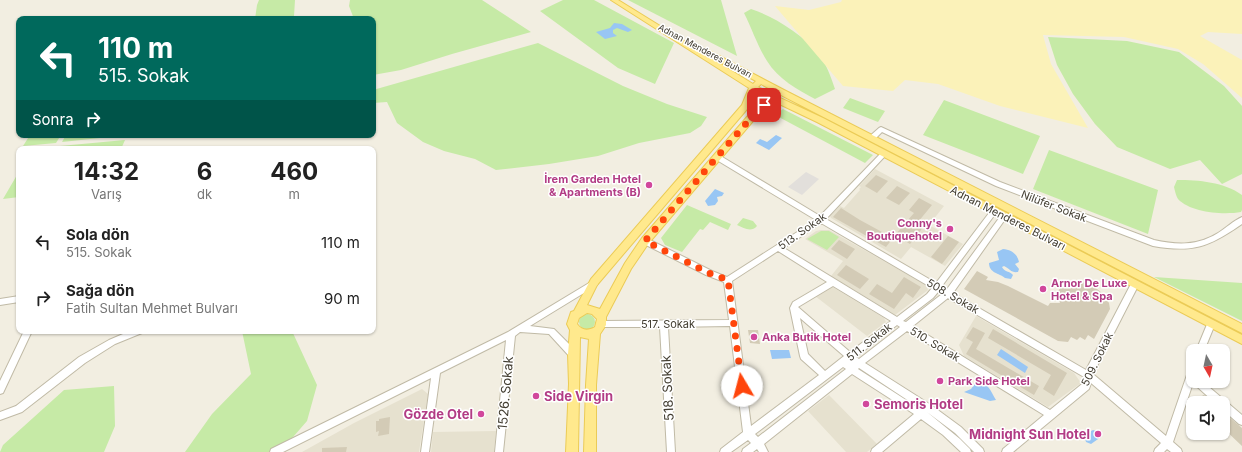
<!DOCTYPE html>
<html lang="tr">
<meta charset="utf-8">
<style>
body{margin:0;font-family:Inter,sans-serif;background:#f6f6f6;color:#222;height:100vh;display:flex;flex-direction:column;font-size:15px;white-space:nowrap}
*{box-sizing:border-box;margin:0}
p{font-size:13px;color:#767676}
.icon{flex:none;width:22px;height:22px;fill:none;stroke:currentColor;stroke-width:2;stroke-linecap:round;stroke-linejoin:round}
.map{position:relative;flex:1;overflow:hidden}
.drawer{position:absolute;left:16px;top:146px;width:360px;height:188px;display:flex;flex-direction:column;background:#fff;border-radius:8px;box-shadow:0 1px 3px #0004}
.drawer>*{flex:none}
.banner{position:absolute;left:16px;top:16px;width:360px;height:122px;border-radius:8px;box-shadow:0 1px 3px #0004;background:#00695c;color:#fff;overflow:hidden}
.needle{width:26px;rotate:171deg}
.tools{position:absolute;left:1186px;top:344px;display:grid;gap:8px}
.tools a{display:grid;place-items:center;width:44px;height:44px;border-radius:8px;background:#fff;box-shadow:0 1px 3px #0004;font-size:20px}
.pin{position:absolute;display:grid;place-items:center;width:34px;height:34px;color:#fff;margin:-17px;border-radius:8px;box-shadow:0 2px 6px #0006}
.me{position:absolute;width:44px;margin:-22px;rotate:352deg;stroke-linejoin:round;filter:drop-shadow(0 0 3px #0008)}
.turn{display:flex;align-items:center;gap:14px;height:84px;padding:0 16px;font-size:18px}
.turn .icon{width:52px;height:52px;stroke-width:2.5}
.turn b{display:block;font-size:28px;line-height:34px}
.then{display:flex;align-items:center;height:38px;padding:0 16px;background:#0003;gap:8px;font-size:15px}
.eta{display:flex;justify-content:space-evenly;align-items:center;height:68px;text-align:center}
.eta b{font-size:24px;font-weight:700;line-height:28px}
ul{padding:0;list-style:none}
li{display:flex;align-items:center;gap:12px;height:56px;padding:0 16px}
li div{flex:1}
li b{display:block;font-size:15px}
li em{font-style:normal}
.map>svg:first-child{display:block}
</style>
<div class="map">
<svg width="1242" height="452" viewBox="0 0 1242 452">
<rect width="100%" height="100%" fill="#f2eee1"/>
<path fill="#e6e1cf" d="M875 169 944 206 929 225 963 244 945 266 911 247 901 259 831 218 830 216 840 206 844 208 860 190 859 189 861 187 859 186Z
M821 230H829L926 285 928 290 895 315 831 276 843 261 805 239 816 231Z
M831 286 884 318 886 322 867 336 815 296Z
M976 316 1074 373 1081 383 1048 407 964 356 959 345Z
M422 389 428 394 419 452H302L354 423Z
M829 395 877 444 867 452H846L808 411Z
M496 431 494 452H431L433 432Z"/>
<path fill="#c6eaa6" d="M259 0H295L294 16 289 19H255L257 5Z
M350 0H482L531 32 452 54 401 70 373 75V19H354L349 6Z
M563 0H594L674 43 655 84 618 68 540 11Z
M628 0H721L737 56Z
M751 9C773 16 802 34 818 53 826 63 831 77 835 89L815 99C798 90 778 79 767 61 758 47 752 29 744 13Z
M1048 37 1127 41 1179 52 1224 86 1242 106V174L1222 184 1200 160 1170 169 1117 147 1095 124 1073 94 1057 65Z
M538 43 623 86 667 104 707 117 701 126 690 133 639 143 598 156 549 164 496 170 475 159 444 151 423 142 397 123 387 102 373 103V90Z
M850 98 885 111 878 122 843 108Z
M944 100 1040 136 1023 174 923 135Z
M783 109 873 155 865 163 775 115Z
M30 135H61L56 143 23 146Z
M66 135H128L62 142Z
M125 140 121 149H59L60 146Z
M1049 150 1158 190 1148 234 1033 189Z
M17 175H19V197L3 199Z
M1177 180C1199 180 1224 182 1242 195V210L1241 212C1224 215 1191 213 1178 199 1176 196 1175 191 1174 187Z
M687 205 731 224 728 230 710 222 703 230 700 229 682 252 665 245 661 238Z
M743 218 753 221 757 226C751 233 744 228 737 225Z
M821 231H829L839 237 827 250 807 239Z
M1154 277 1242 283V321Z
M579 322a8 8 0 1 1 16 0a8 8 0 1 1-16 0Z
M242 331H292L317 385 307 421 280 452H185L212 414 251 374Z
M114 386 115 426 104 452H0L3 445 64 390Z"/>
<path fill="#fbf2b9" d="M842 0H1242V34L1208 32 1200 36 1242 60V98L1203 64 1178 49 1124 37 1043 35 1051 64 1088 128 1000 106 938 84 905 80 893 91 843 86 775 6 809 10 841 2Z"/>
<path fill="#e2dfdb" d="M806 172 819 179 802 195 788 187Z"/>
<path fill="#98c6f4" d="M614 23 622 24 632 30 628 32 617 28 613 30V33L617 36 605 39 596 32 610 28Z
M776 135 782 138 769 150 756 143 760 139 767 142Z
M715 189 724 193 722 196 717 197 718 201 715 205 708 206 705 201Z
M1003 249C1011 250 1017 253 1019 262L1015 264 1019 269 1018 272C1011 273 1010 269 1004 266L1002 267C1004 272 1010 271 1013 275L1011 279 1005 278C999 273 989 273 989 263L999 260 997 252Z
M1001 349 1028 367 1025 373 997 355Z
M770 350H789L791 358 772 359Z
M977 381C989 383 991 392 996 400L990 401 964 392 971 389Z
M1093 430 1099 432 1101 437 1091 444 1086 442 1085 438 1090 435 1091 431Z"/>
<path fill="#d3cbb6" d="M876 175 888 181 877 193 865 186Z
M897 186 910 193 899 205 886 198Z
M919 198 932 205 918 222 924 226 910 244 895 235 914 213 909 210Z
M841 208 860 220 893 238 886 247 833 217Z
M948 236 959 242 942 264 931 257Z
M839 240 855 249 847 259 831 249Z
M846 265 869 279 860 289 837 275Z
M977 271 988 277 986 280 998 282 1008 286 1048 306 1050 303H1060L1058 297V291L1062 286 1067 283 1081 282 1092 285 1102 293 1109 303 1110 309 1094 339 1088 335 1085 340 1080 337 1077 340 1071 337 1068 342 1058 341 964 289Z
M904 277 921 287 913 298 906 293 894 309 869 294 877 284 892 293Z
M973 327 985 333 976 349 1039 386 1034 395 966 354 973 342 966 338Z
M993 329 1067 373 1054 396 1043 389 1051 375 988 338Z
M748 330H758L760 344 750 343Z
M1204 395 1213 403H1188V402Z
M1223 412 1242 428V446L1223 428Z
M390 417 389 434 378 436 379 431 376 432V421H379V419Z
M347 447 346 452H322V448Z"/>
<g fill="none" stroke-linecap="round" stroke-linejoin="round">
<g stroke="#c0baa6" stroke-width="2">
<path id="minor" d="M881 127 1000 182 1154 240C1177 245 1197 246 1218 233 1226 228 1233 221 1242 217V224C1209 247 1193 253 1153 246L996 186 882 132 874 140H870L869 138 870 136 879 128Z
M882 152H884L887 154 826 219 936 283 992 209H996L997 211 996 213 942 286 947 289 1002 214H1006L1007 216 1006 218 953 293 1086 370 1132 282 1135 281 1138 282 1139 284 1093 374 1166 436 1189 369 1190 366 1193 365V381H1202L1242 415V425L1239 424 1223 410V403H1215L1193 383 1173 442 1181 449 1182 452H1171L1167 449 1164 452H1154L1155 449 1161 443 1091 383 1089 389 1013 452H1002L1003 449 1044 415 907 331 865 363 931 405 961 427 983 449 984 452H974L955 433 927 412 960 439 970 449 971 452H961L943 435 921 419 882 452H871L872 449 914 414 852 374 764 444 768 452H759L757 449 753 452H742L743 449 751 443 748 440 731 452H720L721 449 743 432 730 326 668 327 675 452H667L660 327H602L599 326 598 324 599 322 602 321 729 320 724 282 706 275 642 243 641 241 642 239H648L712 271 727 277 816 220 715 159 714 157 715 155H719L820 216ZM821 223 932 288 927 294 897 317 784 248ZM778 251 827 282 793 302 790 308 800 356 801 359 819 375 751 426 732 281ZM833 286 891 321 850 352 798 307ZM938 292 942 294 906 322 903 321 933 298ZM948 298 1084 377 1082 384 1050 410 913 326ZM800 318 844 356 825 371 808 354ZM897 325 900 327 859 359 856 357ZM843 367 846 369 758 437 755 434ZM859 368 921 409H920L858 369Z
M594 280 597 281 598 283 597 285 530 326 554 329 576 351 577 354 576 357 573 358 570 357 549 334 520 332 515 336 503 452H495L506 340 440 373 429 452H421L431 378 283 452H270L271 449 508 332Z
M19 296V302L0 305V299Z
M1211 321 1214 322 1215 324 1204 351H1196L1208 322Z
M24 331H32L3 393 0 394V381Z
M130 331H143L142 333 115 344 85 363 22 412 0 420V412L16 406 79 357 109 340Z"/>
</g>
<g stroke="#ebcb56" stroke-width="2">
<path id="major" d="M611 0H618L699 50 700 48H704L784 90 1242 324V333L779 94 778 97 823 118 1242 335V344L817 122 773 101 759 114 648 244 631 269 606 317V325L600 334 596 385V452H584L586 385 589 339 580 337 578 452H566L569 384 568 354 570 330 567 324 571 312 574 311 591 279 742 105 749 88ZM700 51 756 81 753 84ZM761 84 777 93 772 94 758 87ZM755 91 768 98 753 110 642 238 625 263 600 309 587 305 597 285 748 108ZM587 313 592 314 597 319 595 327C588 331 582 331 577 324L579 318Z"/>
</g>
<use href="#minor" fill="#fff" fill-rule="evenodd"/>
<use href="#major" fill="#ffe98d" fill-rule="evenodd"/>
</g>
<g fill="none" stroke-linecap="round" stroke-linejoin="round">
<path stroke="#ff450b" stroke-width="7" stroke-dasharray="0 12.6" d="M742 386 728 280 709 273 645 241 717 157 756 112 764 105"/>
</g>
<g fill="#d1479c" stroke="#fff" stroke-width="1.5">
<circle cx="649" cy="185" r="4"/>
<circle cx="950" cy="229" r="4"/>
<circle cx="1043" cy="289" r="4"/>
<circle cx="754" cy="337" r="4"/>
<circle cx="940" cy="381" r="4"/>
<circle cx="536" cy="396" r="4"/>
<circle cx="866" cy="404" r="4"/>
<circle cx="481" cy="414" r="4"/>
<circle cx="1098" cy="434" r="4"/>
</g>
<g text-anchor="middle" stroke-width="3" stroke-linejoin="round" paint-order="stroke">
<g font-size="9" fill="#433e32" stroke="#fff">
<text transform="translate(705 51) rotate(28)" y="3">Adnan Menderes Bulvarı</text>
</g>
<g font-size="11" font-weight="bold" fill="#b23c85" stroke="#fff" text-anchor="start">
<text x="641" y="183" text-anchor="end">İrem Garden Hotel<tspan x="641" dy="13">&amp; Apartments (B)</tspan></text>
<text x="942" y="227" text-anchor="end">Conny's<tspan x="942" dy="13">Boutiquehotel</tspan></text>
<text x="1051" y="287">Arnor De Luxe<tspan x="1051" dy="13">Hotel &amp; Spa</tspan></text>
<text x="762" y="341">Anka Butik Hotel</text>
<text x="948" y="385">Park Side Hotel</text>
</g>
<g font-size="11" fill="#433e32" stroke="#fff">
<text transform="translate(1054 206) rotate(21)" y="4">Nilüfer Sokak</text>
<text transform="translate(1008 218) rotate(27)" y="4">Adnan Menderes Bulvarı</text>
<text transform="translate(802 231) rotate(-35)" y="4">513. Sokak</text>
<text transform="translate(953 296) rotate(30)" y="4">508. Sokak</text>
<text x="668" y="328">517. Sokak</text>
<text transform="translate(869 342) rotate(-38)" y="4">511. Sokak</text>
<text transform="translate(935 344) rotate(31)" y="4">510. Sokak</text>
<text transform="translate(1097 359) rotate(-64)" y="4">509. Sokak</text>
</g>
<g font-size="13" fill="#433e32" stroke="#fff">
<text transform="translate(667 388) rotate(-93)" y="5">518. Sokak</text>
<text transform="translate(505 393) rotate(-85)" y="5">1526. Sokak</text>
</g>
<g font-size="13" font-weight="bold" fill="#b23c85" stroke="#fff" text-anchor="start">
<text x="544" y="401">Side Virgin</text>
<text x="874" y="409">Semoris Hotel</text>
<text x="473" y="419" text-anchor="end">Gözde Otel</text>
<text x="1090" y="439" text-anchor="end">Midnight Sun Hotel</text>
</g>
</g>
</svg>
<div class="tools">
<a><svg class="needle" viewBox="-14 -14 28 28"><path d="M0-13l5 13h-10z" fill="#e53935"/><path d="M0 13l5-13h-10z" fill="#767676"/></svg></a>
<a><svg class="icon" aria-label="sound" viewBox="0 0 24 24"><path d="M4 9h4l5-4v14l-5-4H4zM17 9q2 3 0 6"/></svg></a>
</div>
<div class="pin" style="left:764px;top:105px;background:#d93025"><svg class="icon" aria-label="arrive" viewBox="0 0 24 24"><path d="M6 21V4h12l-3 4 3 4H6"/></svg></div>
<svg class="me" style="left:742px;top:386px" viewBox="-20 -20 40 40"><circle r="19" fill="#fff"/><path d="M0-13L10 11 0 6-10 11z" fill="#ff450b"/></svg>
<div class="banner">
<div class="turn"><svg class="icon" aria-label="left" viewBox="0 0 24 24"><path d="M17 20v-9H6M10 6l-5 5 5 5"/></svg><div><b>110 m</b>515. Sokak</div></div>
<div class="then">Sonra<svg class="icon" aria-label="right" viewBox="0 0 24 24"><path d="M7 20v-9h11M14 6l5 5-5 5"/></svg></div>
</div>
<section class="drawer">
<div class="eta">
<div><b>14:32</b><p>Varış</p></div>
<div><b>6</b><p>dk</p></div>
<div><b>460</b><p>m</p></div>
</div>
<ul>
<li><svg class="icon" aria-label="left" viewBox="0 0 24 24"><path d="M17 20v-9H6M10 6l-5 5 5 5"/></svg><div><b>Sola dön</b><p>515. Sokak</p></div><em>110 m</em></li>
<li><svg class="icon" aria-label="right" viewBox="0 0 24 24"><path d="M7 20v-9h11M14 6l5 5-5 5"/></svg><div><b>Sağa dön</b><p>Fatih Sultan Mehmet Bulvarı</p></div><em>90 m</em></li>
</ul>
</section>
</div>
